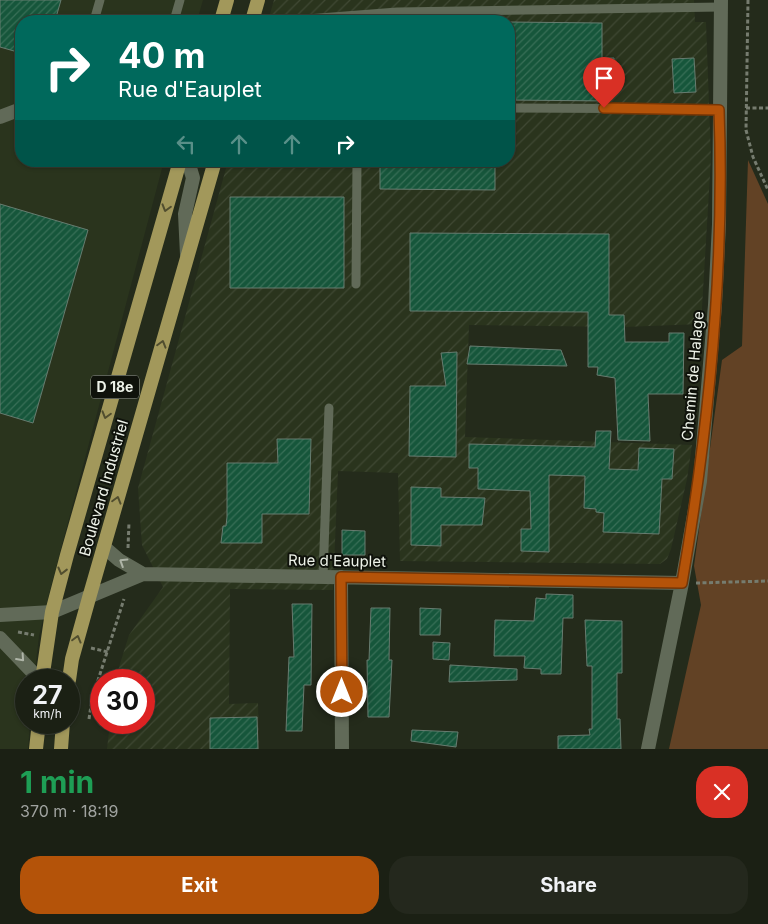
<!DOCTYPE html>
<meta charset="utf-8">
<style>
body{margin:0;font-family:Inter,sans-serif;background:#24281d;color:#f1f3f6;height:100vh;display:flex;flex-direction:column;font-size:19px;white-space:nowrap}
*{box-sizing:border-box;margin:0}
p{font-size:16px;color:#a0a3a0}
.icon{flex:none;width:28px;height:28px;fill:none;stroke:currentColor;stroke-width:2;stroke-linecap:round;stroke-linejoin:round}
.map{position:relative;height:749px;overflow:hidden}
.panel{display:flex;flex-direction:column;background:#1b2014;flex:1}
.panel>*{flex:none}
.banner{position:absolute;left:15px;top:15px;width:500px;height:152px;border-radius:20px;box-shadow:0 1px 4px #0004,0 0 0 1px #393e34;background:#00695c;color:#fff;overflow:hidden}
.speed{position:absolute;left:15px;top:669px;display:flex;gap:10px;font-size:25px;font-weight:700;text-align:center}
.speed>*{display:grid;place-content:center;width:65px;height:65px;border-radius:50%;background:#1b2014;box-shadow:0 1px 4px #0004,0 0 0 1px #393e34;line-height:1}
.speed small{font-size:12px;font-weight:400}
.speed .limit{border:8px solid #d22;background:#fff;color:#111}
.pin{position:absolute;display:grid;place-items:center;width:42px;height:42px;color:#fff;margin:-51px -21px;border-radius:50% 50% 50% 0;rotate:-45deg;box-shadow:0 0 5px #0007}
.pin .icon{rotate:45deg}
.me{position:absolute;width:55px;margin:-28px;rotate:0deg;stroke-linejoin:round;filter:drop-shadow(0 0 4px #0008)}
.turn{display:flex;align-items:center;gap:18px;height:105px;padding:0 20px;font-size:22px}
.turn .icon{width:65px;height:65px;stroke-width:2.5}
.turn b{display:block;font-size:35px;line-height:42px}
.lanes{display:flex;align-items:center;height:48px;padding:0 20px;background:#0003;justify-content:center;gap:25px;direction:ltr}
.lanes .off{opacity:.35}
.round{display:grid;place-items:center;flex:none;width:52px;height:52px;border-radius:20px;background:#24281d}
.head{display:flex;align-items:center;justify-content:space-between;height:85px;padding:0 20px}
h1{font-size:30px;font-weight:700;line-height:38px;color:#1e9e55}
.primary-button{display:flex;gap:10px;margin-top:auto;padding:10px 20px}
.primary-button a{flex:1;height:58px;border-radius:20px;background:#b45309;color:#fff;font-size:20px;font-weight:700;line-height:58px;text-align:center}
.primary-button a+a{background:#24281d;color:#f1f3f6}
.map>svg:first-child{display:block}
</style>
<div class="map">
<svg width="768" height="749" viewBox="0 0 768 749">
<defs>
<pattern id="industrial-furrows" width="10" height="10" patternUnits="userSpaceOnUse" patternTransform="scale(1.25)"><rect width="10" height="10" fill="#2a341d"/><path d="M-1 1l2-2M0 10L10 0M9 11l2-2" fill="none" stroke="#3f4833"/></pattern>
<pattern id="building-hatch" width="6" height="6" patternUnits="userSpaceOnUse" patternTransform="scale(1.25)"><rect width="6" height="6" fill="#16563b"/><path d="M-1 1l2-2M0 6l6-6M5 7l2-2" fill="none" stroke="#386f57"/></pattern>
</defs>
<rect width="100%" height="100%" fill="#242b1b"/>
<path fill="#2a341d" d="M0 0H203L197 21H21V161H164L49 594 39 636 34 680H26V722L30 723 28 749H0Z"/>
<path fill="url(#industrial-furrows)" d="M274 0H694L695 22H706L711 158 701 324 624 327 469 325 465 437 692 445 687 479 671 549 667 559 660 564 400 561 398 473 338 471 333 590 230 589 229 704 258 703 259 749H107L110 723 144 722V680H115L129 635 163 587 142 545 138 488 228 161H509V21H268Z"/>
<path fill="#624225" d="M748 160 768 204V749H669L701 605 694 566 722 360 742 346Z"/>
<path fill="url(#building-hatch)" stroke="#677c70" d="M0 0H61L55 21H21V53L0 47Z
M509 22 602 23V58H614V90L609 91V101L509 100Z
M694 58 696 92 674 93 672 59Z
M380 161H495V190L380 189Z
M230 197H344V288H230Z
M0 204 88 230 33 423 0 413Z
M410 233 609 234V315H624L625 342H669V333H684L683 394H648L650 441 618 440 615 378 597 375 598 367H588V312L410 311Z
M470 346 561 350 567 366 467 364Z
M457 352 456 457 409 456 410 386H446L441 353Z
M596 431H611L609 469 638 470 639 448 674 449 672 479H662L659 534 603 532 604 513 596 512V509L584 508 585 476 549 475V552L521 551V529H531L530 491 478 489V468H469V444L595 447Z
M277 439H311L309 514H262V543H221L223 526H226L227 517V463H278Z
M411 487 441 488V497L485 498 482 525H441V546L411 545Z
M342 530 365 531V555H342Z
M546 594 573 595V618H563L561 674H541V669L524 668 525 656H494L495 620 534 621 536 598 546 599Z
M292 604H312L311 685H304L302 731H286L289 657H294Z
M371 608H390L389 660H392L389 717H368L367 660H369Z
M420 608 441 609 440 635H420Z
M585 620 622 621V673H617V719H620L621 749H558V736L590 735 589 729H592V666H587Z
M433 642 450 643 449 660 433 659Z
M450 665 517 669V680L449 682Z
M257 717 258 749H210V718Z
M412 730 458 732 456 747 411 741Z"/>
<g fill="none" stroke-linecap="round" stroke-linejoin="round">
<path stroke="#767c6f" stroke-width="3" stroke-dasharray="4 2.5" stroke-linecap="butt" d="M748 0 746 130 753 157 768 190
M746 108H768
M128 548 129 522
M696 583 768 581
M18 632 34 635
M91 648 108 652
M89 719 92 699 124 599"/>
<path stroke="#616a58" stroke-width="9" d="M94 21 100 0
M174 21 180 0
M281 21 397 12 721 7
M509 108 719 109
M356 284 357 161
M323 577 329 408"/>
<path stroke="#616a58" stroke-width="14" d="M104 547 119 560 143 574
M341 577 342 749
M52 612 143 574 682 583
M648 749 682 583 700 481 715 305 719 224 721 0"/>
<path stroke="#616a58" stroke-width="14" d="M0 117 21 109
M187 255 185 214 193 178 188 161
M0 615 52 612
M0 638 40 680"/>
<path stroke="#a2985b" stroke-width="14" d="M221 21 227 0
M252 21 258 0
M42 680 52 612 67 555 180 161
M69 680 72 659 89 598 215 161
M36 749 39 722
M61 749 63 722"/>
</g>
<defs><path id="oneway-chevron" d="M-2-3.5L2.5 0L-2 3.5" fill="none" stroke-width="1.6" stroke-linecap="round" stroke-linejoin="round" transform="scale(1.25)"/></defs>
<g stroke="#514e2f">
<use href="#oneway-chevron" transform="translate(166 208) rotate(106)"/>
<use href="#oneway-chevron" transform="translate(162 344) rotate(-74)"/>
<use href="#oneway-chevron" transform="translate(106 415) rotate(106)"/>
<use href="#oneway-chevron" transform="translate(117 500) rotate(-74)"/>
<use href="#oneway-chevron" transform="translate(62 571) rotate(104)"/>
<use href="#oneway-chevron" transform="translate(77 639) rotate(-75)"/>
</g>
<g stroke="#afb5a8">
<use href="#oneway-chevron" transform="translate(123 562) rotate(-148)"/>
<use href="#oneway-chevron" transform="translate(21 658) rotate(48)"/>
</g>
<g fill="none" stroke-linecap="round" stroke-linejoin="round">
<g stroke="#753606" stroke-width="12">
<path id="route" d="M342 692 341 577 682 583C709 427 725 267 719 110L604 108"/>
</g>
<use href="#route" stroke="#b45309" stroke-width="9"/>
</g>
<g text-anchor="middle" stroke-width="4" stroke-linejoin="round" paint-order="stroke">
<rect fill="#0f120b" stroke="#abb0a6" stroke-width="1" x="91" y="375.5" width="48" height="23" rx="4"/>
<g font-size="14" font-weight="bold" fill="#eef3e9">
<text x="115" y="392">D 18e</text>
</g>
<g font-size="15" fill="#eef3e9" stroke="#0f120b">
<text transform="translate(693 376) rotate(-85)" y="5">Chemin de Halage</text>
<text transform="translate(104 488) rotate(-74)" y="5">Boulevard Industriel</text>
<text transform="translate(337 561) rotate(1)" y="5">Rue d'Eauplet</text>
</g>
</g>
</svg>
<div class="speed"><div>27<small>km/h</small></div><div class="limit">30</div></div>
<div class="pin" style="left:604px;top:108px;background:#d93025"><svg class="icon" aria-label="arrive" viewBox="0 0 24 24"><path d="M6 21V4h12l-3 4 3 4H6"/></svg></div>
<svg class="me" style="left:342px;top:692px" viewBox="-20 -20 40 40"><circle r="17" fill="#b45309" stroke="#fff" stroke-width="3"/><path d="M0-11L8 9 0 5-8 9z" fill="#fff"/></svg>
<div class="banner">
<div class="turn"><svg class="icon" aria-label="right" viewBox="0 0 24 24"><path d="M7 20v-9h11M14 6l5 5-5 5"/></svg><div><b>40 m</b>Rue d'Eauplet</div></div>
<div class="lanes"><svg class="icon off" aria-label="left" viewBox="0 0 24 24"><path d="M17 20v-9H6M10 6l-5 5 5 5"/></svg><svg class="icon off" aria-label="ahead" viewBox="0 0 24 24"><path d="M12 20V5M6 11l6-6 6 6"/></svg><svg class="icon off" aria-label="ahead" viewBox="0 0 24 24"><path d="M12 20V5M6 11l6-6 6 6"/></svg><svg class="icon" aria-label="right" viewBox="0 0 24 24"><path d="M7 20v-9h11M14 6l5 5-5 5"/></svg></div>
</div>
</div>
<section class="panel">
<div class="head"><div><h1>1 min</h1><p>370 m · 18:19</p></div><a class="round" style="background:#d93025;color:#fff"><svg class="icon" aria-label="close" viewBox="0 0 24 24"><path d="M6 6l12 12M18 6L6 18"/></svg></a></div>
<div class="primary-button"><a>Exit</a><a>Share</a></div>
</section>
